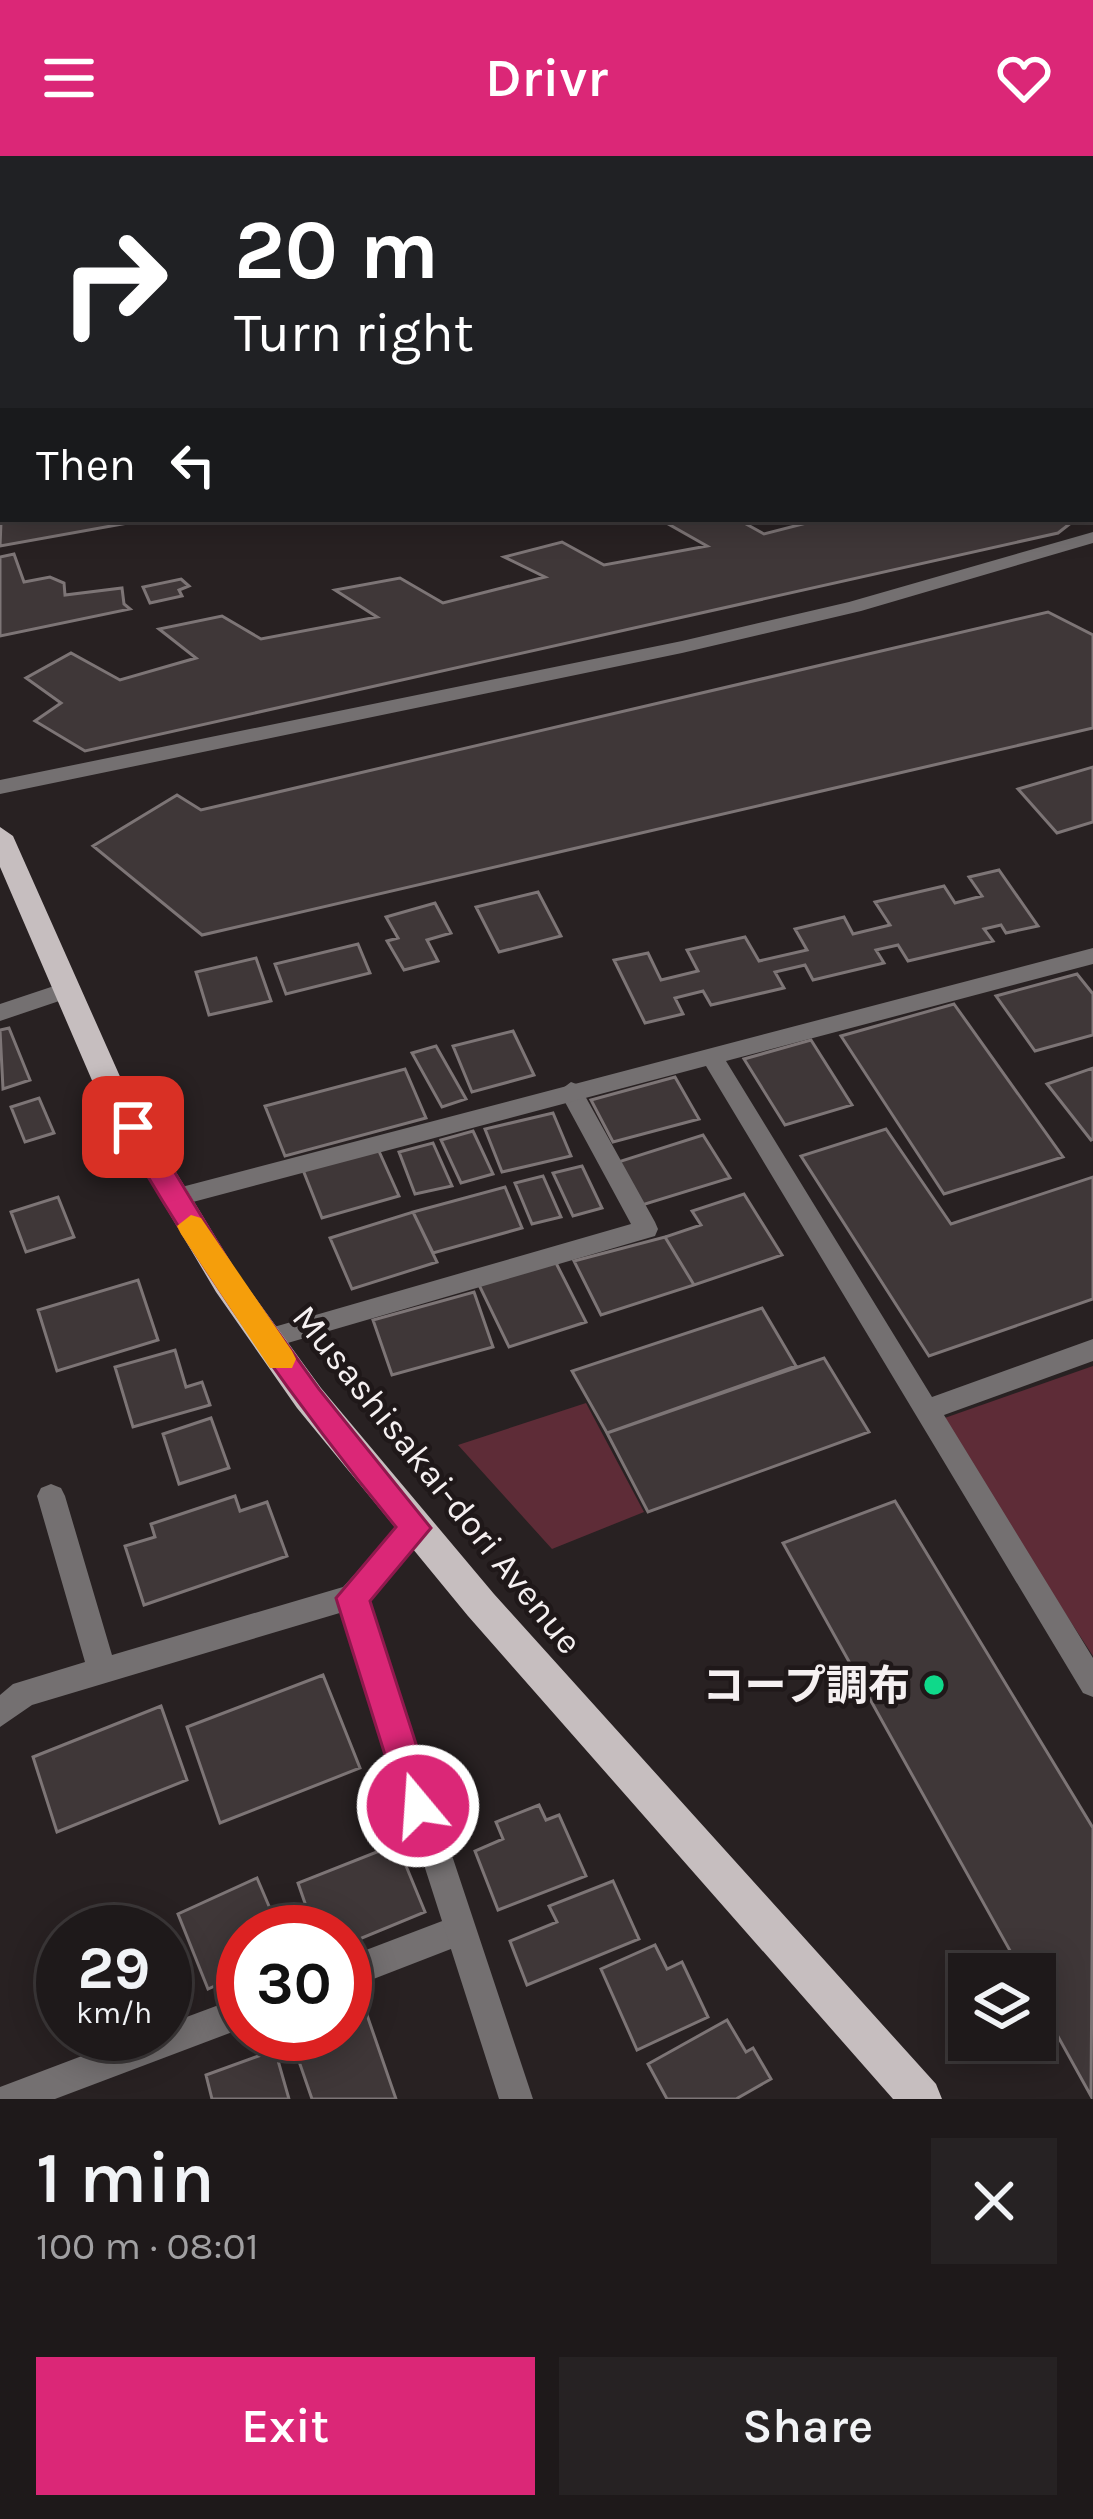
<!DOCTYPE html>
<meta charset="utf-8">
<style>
body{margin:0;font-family:Karla,"Noto Sans JP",sans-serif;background:#262223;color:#f1f3f6;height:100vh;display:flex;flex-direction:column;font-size:45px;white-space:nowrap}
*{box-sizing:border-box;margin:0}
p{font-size:39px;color:#a1a0a2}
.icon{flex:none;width:66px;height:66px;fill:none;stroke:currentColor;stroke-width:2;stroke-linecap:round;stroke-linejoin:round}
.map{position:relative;height:1943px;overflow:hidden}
.drawer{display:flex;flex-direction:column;background:#1e191a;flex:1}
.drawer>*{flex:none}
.guide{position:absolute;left:0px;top:0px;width:1095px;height:366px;box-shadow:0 6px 30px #0003,0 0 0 3px #3c3839;background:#202124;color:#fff;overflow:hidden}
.controls{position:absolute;left:948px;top:1797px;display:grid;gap:24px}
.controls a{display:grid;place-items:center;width:108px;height:108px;border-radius:0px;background:#1e191a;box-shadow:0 6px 30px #0003,0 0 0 3px #3c3839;font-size:60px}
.speed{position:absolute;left:36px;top:1749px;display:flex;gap:24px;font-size:60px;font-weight:700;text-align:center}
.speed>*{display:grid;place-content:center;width:156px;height:156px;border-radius:50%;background:#1e191a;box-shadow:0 6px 30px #0003,0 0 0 3px #3c3839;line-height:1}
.speed small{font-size:30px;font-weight:400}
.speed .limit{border:18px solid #d22;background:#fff;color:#111}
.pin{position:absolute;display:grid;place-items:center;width:102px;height:102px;color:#fff;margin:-51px;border-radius:24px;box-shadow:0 6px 18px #0006}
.me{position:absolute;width:132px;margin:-66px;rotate:342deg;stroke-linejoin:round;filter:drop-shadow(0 0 9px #0008)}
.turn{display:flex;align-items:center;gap:42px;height:252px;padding:0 36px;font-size:54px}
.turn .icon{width:156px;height:156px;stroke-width:2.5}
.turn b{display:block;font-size:84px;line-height:102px}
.then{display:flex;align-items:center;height:114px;padding:0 36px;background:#0003;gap:24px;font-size:45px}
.round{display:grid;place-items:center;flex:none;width:126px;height:126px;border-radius:0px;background:#262223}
.overview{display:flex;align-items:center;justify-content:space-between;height:204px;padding:0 36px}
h1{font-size:72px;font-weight:600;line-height:90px}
.primary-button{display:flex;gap:24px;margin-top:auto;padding:24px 36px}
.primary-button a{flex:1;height:138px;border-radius:0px;background:#db2777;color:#fff;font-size:48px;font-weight:600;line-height:138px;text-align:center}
.primary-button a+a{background:#262223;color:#f1f3f6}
header{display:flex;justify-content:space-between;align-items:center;height:156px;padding:0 36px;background:#db2777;color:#fff;font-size:54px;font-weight:600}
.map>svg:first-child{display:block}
</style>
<header><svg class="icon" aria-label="menu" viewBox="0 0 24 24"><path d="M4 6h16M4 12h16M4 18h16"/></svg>Drivr<svg class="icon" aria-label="heart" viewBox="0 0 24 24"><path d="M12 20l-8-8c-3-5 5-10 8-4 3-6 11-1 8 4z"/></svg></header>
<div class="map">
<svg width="1093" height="1943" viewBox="0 0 1093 1943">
<rect width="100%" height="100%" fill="#282122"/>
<path fill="#5e2c37" d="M1093 1210V1500L939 1264Z
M586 1247 644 1356 552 1393 458 1289Z"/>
<path fill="#3f3738" stroke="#7d7576" stroke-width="3" d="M0 0H105L3 3 0 24Z
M3 320V363H150L0 390Z
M671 363H737L764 378 822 363H1076L1058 377 85 595 35 565 61 547 26 522 71 497 120 524 196 502 159 473 222 460 261 483 377 461 335 434 400 422 443 447 545 421 504 401 562 386 604 409 707 390 663 365Z
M14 398 24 426 50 421 64 427 65 439 122 432 124 448 130 453 0 480V401Z
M181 423 189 430 179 434 182 440 150 447 143 431Z
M1048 456 1093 479V572L202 779 93 690 177 639 201 654Z
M1093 611V666L1057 677 1018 633Z
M999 714 1038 770 1006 777 1001 769 984 773 993 785 908 805 898 789 876 794 884 807 813 824 805 809 775 816 784 832 711 849 703 835 675 842 683 858 645 867 614 804 648 797 661 824 698 815 687 794 745 781 759 805 807 794 795 773 844 761 853 778 890 769 875 746 944 730 955 747 982 740 969 721Z
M538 736 561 780 499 796 476 751Z
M435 747 451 777 427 784 438 805 404 814 387 785 398 782 386 761Z
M358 788 370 817 286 838 275 808Z
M256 802 271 845 209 859 196 816Z
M1077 818 1093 838V879L1035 895 996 840Z
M954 848 1063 1001 944 1038 841 880Z
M9 872 30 924 3 933 0 874Z
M513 875 534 919 472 936 453 890Z
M811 884 852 949 785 969 744 903Z
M436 890 466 943 442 951 412 897Z
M1093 912V983L1091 984 1047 928Z
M405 913 426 962 285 1000 265 950Z
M675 921 699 963 613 986 591 944Z
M39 942 54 977 25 986 11 951Z
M553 957 571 1000 502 1016 485 973Z
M886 973 951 1068 1093 1021V1143L929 1200 801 1000Z
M473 975 493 1018 461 1027 441 984Z
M703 979 730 1022 642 1049 618 1006Z
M433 987 452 1030 415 1038 399 996Z
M378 993 399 1040 322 1062 303 1014Z
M582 1010 602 1052 573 1060 553 1017Z
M543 1020 561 1061 532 1068 515 1027Z
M505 1031 522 1072 433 1097 413 1056Z
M744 1038 782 1099 694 1129 665 1081 701 1069 692 1055Z
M58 1041 74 1081 26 1096 11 1056Z
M413 1056 437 1106 352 1133 330 1082Z
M665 1081 694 1129 601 1159 574 1105Z
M555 1105 586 1166 509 1191 479 1129Z
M138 1124 158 1184 57 1215 38 1154Z
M474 1136 493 1191 392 1219 373 1164Z
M762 1152 796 1210 607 1277 572 1215Z
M175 1194 186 1231 202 1226 210 1249 133 1271 115 1211Z
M824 1202 869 1276 648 1356 607 1277Z
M211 1262 229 1312 179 1328 163 1278Z
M235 1340 240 1355 267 1346 287 1400 144 1449 125 1390 155 1381 151 1368Z
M895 1345 1093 1672 1091 1940 1035 1839V1818H1023L783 1387Z
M323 1519 360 1612 220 1667 187 1571Z
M161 1550 187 1624 57 1676 33 1601Z
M539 1649 546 1664 559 1659 586 1720 498 1754 475 1695 503 1683 496 1666Z
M397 1688 425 1756 345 1789V1776H315L298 1727Z
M257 1722 280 1776H243V1817L208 1833 178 1758Z
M613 1725 639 1783 527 1829 510 1785 557 1766 549 1750Z
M164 1772 188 1836 165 1846V1776H155Z
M655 1789 667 1813 682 1806 708 1861 637 1894 601 1813Z
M367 1859 396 1943H312L293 1888 319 1878H345V1868Z
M727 1864 746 1896 753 1892 771 1923 736 1943H667L648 1908Z
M275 1894 289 1943H212L206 1919Z"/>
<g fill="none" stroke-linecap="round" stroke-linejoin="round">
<path fill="#747071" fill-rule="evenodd" d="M1092 212H1093V222H1092Z
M66 826 77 834 74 840 0 865V848Z
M571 926 579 929 655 1066 658 1073 655 1080 267 1193 258 1190 254 1183 258 1176 267 1173 631 1068 559 935Z
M458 1759 469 1764 474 1775 469 1786 345 1834V1802Z
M243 1840V1872L55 1943H0V1931L140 1878H165V1869Z"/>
<path fill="#747071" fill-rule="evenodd" d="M706 0H728L730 3H708Z
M1092 104H1093V114H1092Z
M1093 376V387L861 455 682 497 0 638V624L682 485 849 446Z
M1093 792V808L726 905 932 1241 1093 1183V1205L944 1259 1093 1502V1541L1083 1537 706 910 174 1051 165 1049 162 1042 165 1035 174 1033Z
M51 1328 61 1332 65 1340 112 1499 343 1431 405 1363 415 1360 425 1363 429 1372 425 1381 367 1444 533 1943H499L343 1456 32 1549 0 1571V1539L13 1528 85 1506 37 1340 41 1332Z"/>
<path fill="#c6bebf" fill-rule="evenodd" d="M338 0H363L365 3H340Z
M1092 290 1093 291V305L1092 304Z
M0 671 13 680 126 934 238 1118 321 1232 494 1438 936 1928 942 1943H893L468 1460 297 1252 216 1136 97 936 0 711Z"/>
</g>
<path fill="#db2777" stroke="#8e194d" stroke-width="3" d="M133 961 143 964 237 1119 319 1233 431 1372 370 1445 436 1650 431 1662 418 1666 406 1662 401 1650 336 1442 396 1371C292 1244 200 1114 119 971Z"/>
<path fill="#f59e0b" d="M191 1059 201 1062 292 1195 296 1203 292 1212H270L181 1078 177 1070Z"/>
<circle fill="#0fd98a" stroke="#1f1819" stroke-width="4.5" cx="934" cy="1529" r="12"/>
<g text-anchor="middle" stroke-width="9" stroke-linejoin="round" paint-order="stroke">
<g font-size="36" fill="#f5f0f1" stroke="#1f1819">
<text transform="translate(438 1323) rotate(51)" y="13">Musashisakai-dori Avenue</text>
</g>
<g font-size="42" font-weight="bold" fill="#f5f0f1" stroke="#1f1819" text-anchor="end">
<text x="910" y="1544">コープ調布</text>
</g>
</g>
</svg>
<div class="controls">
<a><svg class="icon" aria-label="layers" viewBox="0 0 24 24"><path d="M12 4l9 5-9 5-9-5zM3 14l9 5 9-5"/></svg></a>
</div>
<div class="speed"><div>29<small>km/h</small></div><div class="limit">30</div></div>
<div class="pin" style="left:133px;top:971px;background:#d93025"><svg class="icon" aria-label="arrive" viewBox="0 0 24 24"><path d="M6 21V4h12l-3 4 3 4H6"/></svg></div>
<svg class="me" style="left:418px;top:1650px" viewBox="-20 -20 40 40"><circle r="17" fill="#db2777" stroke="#fff" stroke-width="3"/><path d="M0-11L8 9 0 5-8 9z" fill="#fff"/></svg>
<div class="guide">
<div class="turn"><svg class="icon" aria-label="right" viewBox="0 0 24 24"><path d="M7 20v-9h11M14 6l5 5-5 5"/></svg><div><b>20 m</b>Turn right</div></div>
<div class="then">Then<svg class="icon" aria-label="left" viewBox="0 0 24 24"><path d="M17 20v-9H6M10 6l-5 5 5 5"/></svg></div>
</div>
</div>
<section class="drawer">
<div class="overview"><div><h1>1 min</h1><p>100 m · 08:01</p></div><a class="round"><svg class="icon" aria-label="close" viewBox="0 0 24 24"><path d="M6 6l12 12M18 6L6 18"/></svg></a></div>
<div class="primary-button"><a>Exit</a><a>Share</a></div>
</section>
